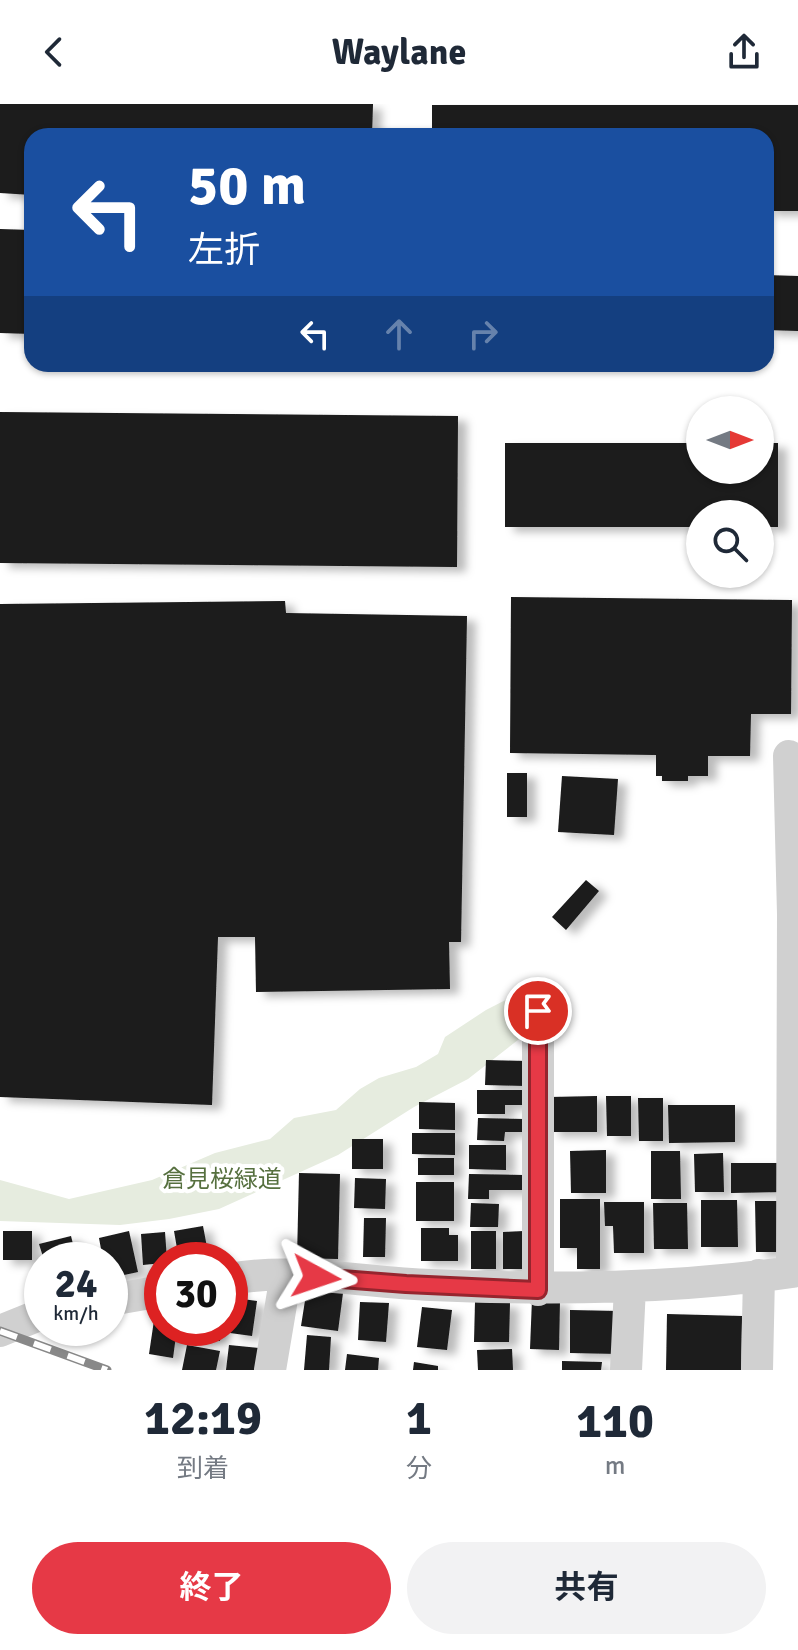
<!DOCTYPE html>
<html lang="ja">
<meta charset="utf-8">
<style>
body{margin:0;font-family:Signika,"Noto Sans JP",sans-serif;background:#f2f2f3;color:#1f2937;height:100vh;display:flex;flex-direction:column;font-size:30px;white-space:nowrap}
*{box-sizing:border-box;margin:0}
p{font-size:26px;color:#747a83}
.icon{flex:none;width:44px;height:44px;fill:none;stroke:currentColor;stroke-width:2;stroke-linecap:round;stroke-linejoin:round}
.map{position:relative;height:1266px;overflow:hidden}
.sheet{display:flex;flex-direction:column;background:#fff;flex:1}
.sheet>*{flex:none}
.banner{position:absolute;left:24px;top:24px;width:750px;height:244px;border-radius:24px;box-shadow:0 2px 6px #0004;background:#1a4fa0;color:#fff;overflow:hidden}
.needle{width:52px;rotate:90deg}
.buttons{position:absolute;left:686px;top:292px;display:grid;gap:16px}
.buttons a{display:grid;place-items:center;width:88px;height:88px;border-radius:50%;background:#fff;box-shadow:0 2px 6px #0004;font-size:40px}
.speed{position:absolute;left:24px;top:1138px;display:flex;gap:16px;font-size:40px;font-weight:700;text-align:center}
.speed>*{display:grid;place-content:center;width:104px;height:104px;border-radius:50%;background:#fff;box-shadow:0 2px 6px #0004;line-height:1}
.speed small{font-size:20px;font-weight:400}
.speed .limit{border:12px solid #d22;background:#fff;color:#111}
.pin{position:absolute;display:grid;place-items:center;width:68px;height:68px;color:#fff;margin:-34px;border:4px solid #fff;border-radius:50%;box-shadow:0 2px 8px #0007}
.me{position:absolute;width:88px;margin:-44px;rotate:95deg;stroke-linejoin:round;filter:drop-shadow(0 0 6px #0008)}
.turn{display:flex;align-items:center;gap:28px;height:168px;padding:0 32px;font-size:36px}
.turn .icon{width:104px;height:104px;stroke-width:2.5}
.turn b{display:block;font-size:56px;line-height:68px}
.lanes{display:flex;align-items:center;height:76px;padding:0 32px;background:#0003;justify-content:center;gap:40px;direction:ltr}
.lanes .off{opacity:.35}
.eta{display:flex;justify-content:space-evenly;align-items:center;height:136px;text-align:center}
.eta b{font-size:48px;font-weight:700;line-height:56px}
.action{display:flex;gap:16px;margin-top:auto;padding:16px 32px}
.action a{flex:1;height:92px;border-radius:48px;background:#e63946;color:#fff;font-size:32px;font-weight:700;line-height:92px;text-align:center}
.action a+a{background:#f2f2f3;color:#1f2937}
header{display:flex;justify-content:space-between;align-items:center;height:104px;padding:0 32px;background:#fff;font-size:36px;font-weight:700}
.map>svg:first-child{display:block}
</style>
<header><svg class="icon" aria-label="back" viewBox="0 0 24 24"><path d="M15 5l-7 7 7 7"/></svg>Waylane<svg class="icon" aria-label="share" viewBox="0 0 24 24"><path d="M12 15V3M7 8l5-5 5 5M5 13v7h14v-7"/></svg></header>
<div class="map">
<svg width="798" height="1266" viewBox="0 0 798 1266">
<defs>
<filter id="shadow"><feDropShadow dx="9" dy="5" stdDeviation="4" flood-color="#0004"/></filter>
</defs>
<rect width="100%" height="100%" fill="#fff"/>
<path fill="#e6ecdf" d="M533 882 548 885 556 898 546 914 468 975 414 1003 338 1051 219 1105 169 1115 120 1121 0 1117V1076L69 1095 152 1076 215 1049 270 1035 294 1014 336 1006 360 985 379 974 416 963 438 950 445 933 486 906Z"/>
<path fill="#1a1a1a" filter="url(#shadow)" d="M0 0H373L372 32H32V91L0 89Z
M432 1H798V107H766V32H432Z
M0 125 32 126V230L0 229Z
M766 171 798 172V227L766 226Z
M0 308 458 312 457 463 0 459Z
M505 339H700V366H760V339H778V423H760V410H700V423H505Z
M511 493 792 496 791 610H751L750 652H708V672H688V677H662V672H656V651L510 649Z
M285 497 286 509 467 512 461 838H449L450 885 256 888 255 833H218L212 1001 0 993V500Z
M507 669H527V713H507Z
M562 672 618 675 614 731 558 728Z
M586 776 599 787 566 826 552 813Z
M486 956 527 957 526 982 485 981Z
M477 986H525V1001H505V1010H477Z
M597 992V1028H550V993Z
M606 992H631V1032H607Z
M638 994H663V1037H639Z
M419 998 455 999V1026L419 1025Z
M668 1001H735V1038L669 1039Z
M478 1014 524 1015V1028H505L504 1037 477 1036Z
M412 1029H455V1051L412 1050Z
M352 1035H383V1065H352Z
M469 1041H506V1066L469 1065Z
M606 1046V1089H571L570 1047Z
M651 1047H680L681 1095H651Z
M723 1049 724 1088H695L694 1050Z
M418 1054H454V1071H418Z
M731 1059H782L783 1088 731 1089Z
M299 1069 340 1070 338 1155 297 1154Z
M469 1070 523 1071V1086H489V1095H468Z
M355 1074 386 1075 385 1105 354 1104Z
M416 1078H454V1117H416Z
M560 1095H600V1165H577V1144H560Z
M701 1096H737L738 1143H701Z
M755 1097H781V1148H756Z
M604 1098H644V1149H614L613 1122H605Z
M471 1099 499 1100 498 1123H470Z
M653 1099H687L688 1145H654Z
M364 1114H386L385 1153H363Z
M203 1122 209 1154 179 1156 174 1127Z
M421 1124H449V1131H458V1157H421Z
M3 1127H32V1156H3Z
M129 1127 138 1168 110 1174V1156H103L99 1134Z
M471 1127H496V1165H471Z
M524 1127 525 1165H503V1128Z
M165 1128 167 1156H162V1159L143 1161 141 1130Z
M71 1132 77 1156H44L39 1140Z
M35 1179H42V1193H35Z
M307 1184 343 1189 338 1227 301 1222Z
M235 1194 257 1197 252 1232 230 1229Z
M532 1195 560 1196 559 1246 530 1245Z
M360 1198 389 1199 386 1238 358 1236Z
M475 1198 510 1199 509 1238H474Z
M156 1203 162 1204V1224H177L173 1254 149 1250Z
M422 1203 452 1206 447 1246 417 1243Z
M570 1206 619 1207V1250L570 1249Z
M667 1210 742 1212 741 1266H666Z
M197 1224H221L220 1237 196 1235Z
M307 1231 331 1233 329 1266H304Z
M187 1241 220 1247 216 1266H182Z
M229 1241 259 1244 257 1266H226Z
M512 1245 513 1266H478L477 1246Z
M347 1250 379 1254 378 1266H345Z
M562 1257 602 1258 601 1266H562Z
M414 1258 438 1262V1266H413Z"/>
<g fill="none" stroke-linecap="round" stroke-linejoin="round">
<path stroke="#d0d0d0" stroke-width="32" d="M789 652 793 810 792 1168
M538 907V1186
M230 1175C296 1163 365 1179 431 1181 554 1186 676 1185 798 1167
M110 1196 162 1187
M0 1227 42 1210
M270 1266 286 1171
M626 1266 630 1183
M757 1266 759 1171"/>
<g stroke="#888" stroke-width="9">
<path id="rail" d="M0 1227 107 1266"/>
</g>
<use href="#rail" stroke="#fff" stroke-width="6" stroke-dasharray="18" stroke-linecap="butt"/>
</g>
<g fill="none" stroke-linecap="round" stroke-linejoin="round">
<g stroke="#96252e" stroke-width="20">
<path id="route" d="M316 1173 406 1180 538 1186V907"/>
</g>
<use href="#route" stroke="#e63946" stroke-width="14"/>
</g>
<g text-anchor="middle" stroke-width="8" stroke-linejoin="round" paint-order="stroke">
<g font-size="24" fill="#56703f" stroke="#fff">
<text x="222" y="1083">倉見桜緑道</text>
</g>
</g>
</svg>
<div class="buttons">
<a><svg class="needle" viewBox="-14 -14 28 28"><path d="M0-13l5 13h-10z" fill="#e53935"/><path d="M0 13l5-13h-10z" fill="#747a83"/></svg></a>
<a><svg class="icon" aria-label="search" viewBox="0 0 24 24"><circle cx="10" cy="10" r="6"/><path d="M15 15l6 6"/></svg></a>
</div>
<div class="speed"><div>24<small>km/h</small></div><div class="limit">30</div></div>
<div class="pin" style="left:538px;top:907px;background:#d93025"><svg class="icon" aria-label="arrive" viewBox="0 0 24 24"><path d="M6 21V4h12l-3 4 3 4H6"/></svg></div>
<svg class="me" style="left:316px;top:1173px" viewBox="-20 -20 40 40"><path d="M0-17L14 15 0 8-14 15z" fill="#e63946" stroke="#fff" stroke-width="4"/></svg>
<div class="banner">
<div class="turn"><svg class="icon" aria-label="left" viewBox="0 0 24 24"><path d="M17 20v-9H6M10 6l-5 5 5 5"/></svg><div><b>50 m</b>左折</div></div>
<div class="lanes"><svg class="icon" aria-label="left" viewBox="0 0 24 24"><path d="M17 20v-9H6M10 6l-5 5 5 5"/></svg><svg class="icon off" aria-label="ahead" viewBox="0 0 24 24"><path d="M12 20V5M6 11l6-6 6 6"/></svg><svg class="icon off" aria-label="right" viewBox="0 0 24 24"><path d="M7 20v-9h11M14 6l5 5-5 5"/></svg></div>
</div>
</div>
<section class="sheet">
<div class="eta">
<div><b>12:19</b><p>到着</p></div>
<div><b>1</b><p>分</p></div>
<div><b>110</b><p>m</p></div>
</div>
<div class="action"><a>終了</a><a>共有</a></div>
</section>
